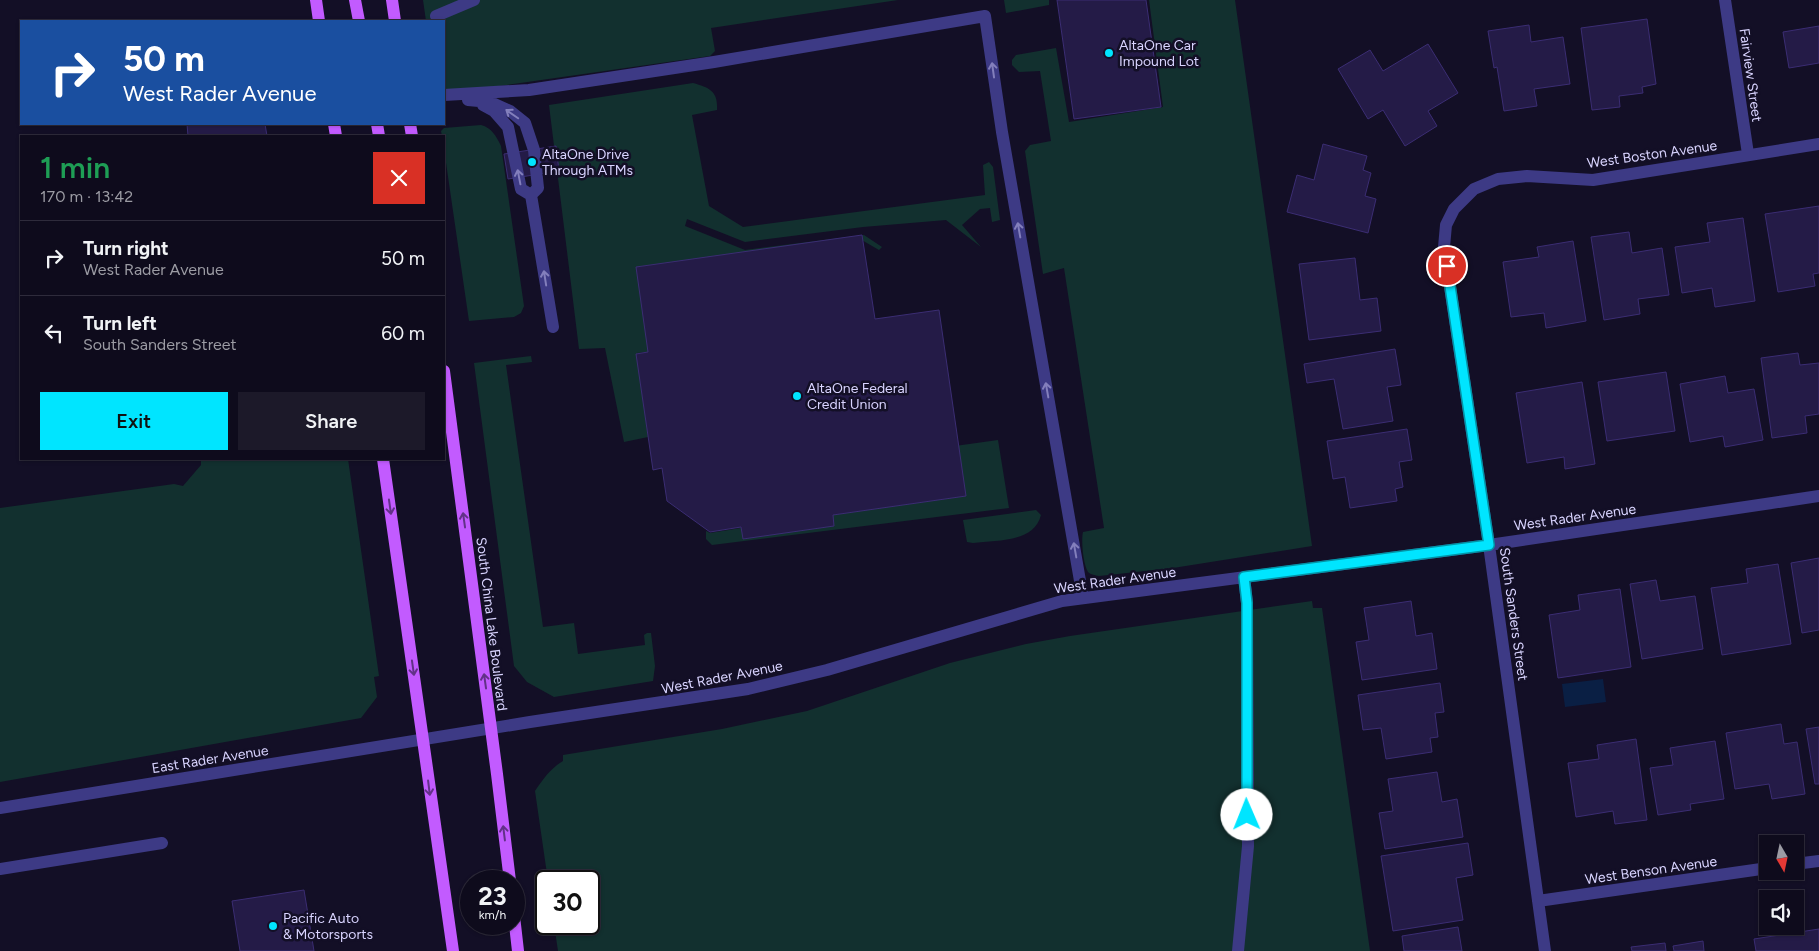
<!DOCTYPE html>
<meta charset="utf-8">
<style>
body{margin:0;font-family:Figtree,sans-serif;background:#1c1929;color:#f1f3f6;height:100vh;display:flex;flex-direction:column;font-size:19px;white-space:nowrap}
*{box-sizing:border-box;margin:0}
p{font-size:16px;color:#9b9ba3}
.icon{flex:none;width:28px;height:28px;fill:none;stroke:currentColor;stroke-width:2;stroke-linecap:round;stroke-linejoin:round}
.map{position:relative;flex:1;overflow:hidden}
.drawer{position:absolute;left:20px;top:135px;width:425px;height:325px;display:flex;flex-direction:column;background:#0e0b1c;border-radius:0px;box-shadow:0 1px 4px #0004,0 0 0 1px #2e2b3b}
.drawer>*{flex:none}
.hud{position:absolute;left:20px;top:20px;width:425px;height:105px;border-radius:0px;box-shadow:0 1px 4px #0004,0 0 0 1px #2e2b3b;background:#1a4fa0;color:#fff;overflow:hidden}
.needle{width:32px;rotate:171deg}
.buttons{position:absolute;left:1759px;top:835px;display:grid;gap:10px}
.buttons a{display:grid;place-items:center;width:45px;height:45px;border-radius:0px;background:#0e0b1c;box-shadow:0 1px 4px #0004,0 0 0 1px #2e2b3b;font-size:25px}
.speed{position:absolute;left:460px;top:870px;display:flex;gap:10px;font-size:25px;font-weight:700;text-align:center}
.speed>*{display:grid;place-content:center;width:65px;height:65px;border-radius:50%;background:#0e0b1c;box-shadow:0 1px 4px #0004,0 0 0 1px #2e2b3b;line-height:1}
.speed small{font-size:12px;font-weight:400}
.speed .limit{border:2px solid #111;border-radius:8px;background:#fff;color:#111}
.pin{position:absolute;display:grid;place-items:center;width:42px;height:42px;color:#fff;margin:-21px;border:2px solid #fff;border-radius:50%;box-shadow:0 1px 5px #0007}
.me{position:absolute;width:55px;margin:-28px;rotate:359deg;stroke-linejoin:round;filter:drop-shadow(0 0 4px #0008)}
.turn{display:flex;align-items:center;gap:18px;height:105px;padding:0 20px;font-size:22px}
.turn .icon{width:65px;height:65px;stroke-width:2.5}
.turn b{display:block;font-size:35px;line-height:42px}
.round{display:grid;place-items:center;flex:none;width:52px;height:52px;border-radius:0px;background:#1c1929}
.summary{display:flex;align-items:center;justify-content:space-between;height:85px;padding:0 20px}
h1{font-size:30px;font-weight:600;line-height:38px;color:#1e9e55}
.cta{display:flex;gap:10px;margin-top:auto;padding:10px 20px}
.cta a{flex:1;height:58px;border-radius:0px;background:#00e5ff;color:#111;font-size:20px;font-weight:600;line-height:58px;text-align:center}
.cta a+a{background:#1c1929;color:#f1f3f6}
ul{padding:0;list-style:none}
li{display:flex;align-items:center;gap:15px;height:75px;padding:0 20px;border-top:1px solid #2e2b3b}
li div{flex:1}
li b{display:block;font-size:19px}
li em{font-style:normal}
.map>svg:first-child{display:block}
</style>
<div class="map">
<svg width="1819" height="951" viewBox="0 0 1819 951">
<rect width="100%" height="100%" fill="#130f26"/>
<path fill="#12302f" d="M423 0H898L711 28 715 51 710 56 444 94V21H426Z
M1004 0H1049V5L1006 13Z
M1149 0H1235L1312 546 1173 568 1099 576C1095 575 1091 575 1088 572 1083 564 1081 540 1083 532L1104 528 1064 268 1043 274 1025 151 1030 145 1051 141 1040 71 1019 72 1012 65V60L1016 55 1056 48 1069 122 1163 107Z
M693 83C710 88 718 91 717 110L692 115 709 206 743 227 985 195 983 165 989 162 993 167 1000 220 992 222 990 208 980 209 962 225 981 247 946 220 863 227 745 242 687 219 685 226 745 250 864 235 882 247 879 250 860 239 648 352 637 353 648 437 624 442 605 348 579 349 549 105Z
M481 125C492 128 496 136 501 146L524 306 521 313 514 317 469 321 444 149V136H442L441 131 444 128Z
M531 356 532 362 506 365 543 627 574 623 578 654 645 645 644 635 647 633H651L655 666 653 681 554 697 527 682 514 666 474 363Z
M998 440 1009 508 712 545 706 539V531L710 533 741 528 743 538 831 525 830 511 955 446Z
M201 459H348L379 676 374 677 377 697 361 718 0 782V508L174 484 183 486 201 465Z
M1036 510 1041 515C1034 543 996 540 973 543L967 542 963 520Z
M1312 601 1313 608H1322L1370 951H558L554 924H589V881H548L535 791C543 779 551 768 563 761V755L722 729 807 711 950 663 1026 644 1070 636Z"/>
<path fill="#0a1f44" d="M1603 679 1606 702 1565 707 1562 684Z"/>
<path fill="#241b47" stroke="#3b2d73" d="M1057 0H1146L1161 107 1074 119Z
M1647 19 1656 84 1642 87 1643 93 1619 96 1620 107 1592 110 1581 28Z
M1529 25 1531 42 1563 37 1570 84 1534 89 1537 106 1504 111 1497 67 1494 68 1488 31Z
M1819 26V63L1789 68 1783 32Z
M1428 44 1458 93 1428 111 1437 126 1405 146 1383 110 1368 119 1338 69 1370 50 1383 71Z
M187 124H265L267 136H188Z
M1323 144 1367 156 1363 170 1371 173 1365 196 1376 199 1368 233 1287 212 1297 175 1314 180Z
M556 146 559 171 508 179 504 154Z
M1819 206V273L1813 274 1815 286 1778 292 1765 214Z
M1743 218 1755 301 1715 307 1712 288 1682 293 1675 247 1710 242 1707 223Z
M1629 232 1632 253 1662 248 1669 295 1638 299 1640 314 1604 320 1591 237Z
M862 235 875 319 939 310 966 496 833 515 834 526 743 539 741 527 710 532 667 501 662 468 653 470 636 354 648 352 636 267Z
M1573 241 1586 321 1546 328 1544 313 1511 317 1503 262 1539 257 1537 247Z
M1355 258 1360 300 1377 298 1381 331 1309 340 1299 264Z
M1395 349 1401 385 1387 387 1393 421 1343 429 1334 379 1307 383 1304 364Z
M1798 353 1800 365 1819 363V414L1805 416 1807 433 1772 438 1761 358Z
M1666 372 1675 431 1607 441 1598 382Z
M1725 376 1728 393 1754 389 1763 440 1725 447 1723 436 1690 442 1680 384Z
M1582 382 1595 464 1565 469 1564 457 1527 463 1516 393Z
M1407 429 1412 460 1399 462 1403 487 1395 489 1397 501 1350 508 1345 477 1333 479 1327 441Z
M1819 558V630L1802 633 1791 563Z
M1778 564 1791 644 1722 655 1711 588 1748 583 1746 569Z
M1656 580 1660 601 1695 596 1703 649 1642 659 1630 584Z
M1620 589 1631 667 1558 678 1549 615 1580 610 1578 595Z
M1411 601 1416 636 1432 633 1437 669 1362 680 1356 642 1369 640 1364 608Z
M1440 683 1444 712 1435 713 1438 737 1430 738 1432 752 1386 759 1381 728 1363 730 1358 695Z
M1781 724 1784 744 1797 742 1805 794 1772 799 1769 784 1735 789 1726 733Z
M1819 727V784H1815L1806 729Z
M1636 739 1647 820 1615 824 1613 811 1576 817 1568 763 1599 759 1597 745Z
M1715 741 1724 799 1690 804 1691 810 1658 815 1650 768 1673 765 1670 748Z
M1437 772 1442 802 1457 799 1463 837 1385 849 1379 813 1393 811 1388 779Z
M1468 843 1473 875 1456 878 1463 920 1393 931 1381 856Z
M304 890 314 951H240L232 901Z
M1458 927 1462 951H1404L1402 936Z
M1819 929V951H1756L1754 939Z
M1703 941 1704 951H1674L1673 946Z
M1665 943 1666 951H1632L1631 947Z"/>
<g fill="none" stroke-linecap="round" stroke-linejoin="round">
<path stroke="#3d3a85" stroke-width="12" d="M444 95 529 90 714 62 985 16 1002 132 1083 598
M468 100 490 102 510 111 525 123 534 150 538 188 531 195
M483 105 494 111 508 127 521 189 531 195
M531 195 553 327
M0 869 162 843"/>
<path stroke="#3d3a85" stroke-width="12" d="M1725 0 1748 154
M436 16 474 0
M0 808 530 722 748 689 827 670 1062 601 1489 545 1819 496
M1795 864 1819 861
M1538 901 1768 868
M1238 951 1248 846 1247 603 1244 577
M1545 951 1489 545 1444 247 1446 225 1454 209 1474 189 1498 179 1527 176 1593 180 1819 144"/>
<path stroke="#c25bff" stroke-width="12" d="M316 0 319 21
M355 0 359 21
M392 0 395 21
M334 124 336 136
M377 124 379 136
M410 124 412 136
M444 371 497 774 510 881
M383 459 453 951
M514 916 518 951"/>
</g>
<defs><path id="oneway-shaft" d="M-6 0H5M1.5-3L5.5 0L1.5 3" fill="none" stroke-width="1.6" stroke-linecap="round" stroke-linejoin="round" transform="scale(1.25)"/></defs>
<g stroke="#837fbc">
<use href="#oneway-shaft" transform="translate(993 70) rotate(-98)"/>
<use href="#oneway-shaft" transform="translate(512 114) rotate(-145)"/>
<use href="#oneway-shaft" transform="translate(519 177) rotate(-101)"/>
<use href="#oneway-shaft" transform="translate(1019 230) rotate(-100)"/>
<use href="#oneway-shaft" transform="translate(545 278) rotate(-99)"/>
<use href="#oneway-shaft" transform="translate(1047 390) rotate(-100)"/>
<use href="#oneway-shaft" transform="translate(1075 550) rotate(-100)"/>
</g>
<g stroke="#623188">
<use href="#oneway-shaft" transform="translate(390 507) rotate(82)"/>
<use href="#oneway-shaft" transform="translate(464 520) rotate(-98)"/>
<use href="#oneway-shaft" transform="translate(413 668) rotate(82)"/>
<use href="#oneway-shaft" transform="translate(485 681) rotate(-98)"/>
<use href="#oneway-shaft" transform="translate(429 788) rotate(83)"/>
<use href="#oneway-shaft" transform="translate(504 833) rotate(-97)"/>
</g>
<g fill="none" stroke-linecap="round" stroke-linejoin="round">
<g stroke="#0095a6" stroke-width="12">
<path id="route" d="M1247 815V603L1244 577 1489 545 1447 266"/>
</g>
<use href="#route" stroke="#00e5ff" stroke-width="9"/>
</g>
<g fill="#00e5ff" stroke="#130f26" stroke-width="2">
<circle cx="1109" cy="53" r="5"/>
<circle cx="532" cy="162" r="5"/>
<circle cx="797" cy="396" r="5"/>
<circle cx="273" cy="926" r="5"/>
</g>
<g text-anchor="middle" stroke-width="5" stroke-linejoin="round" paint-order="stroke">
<g font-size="14" fill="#d9d4ff" stroke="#130f26" text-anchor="start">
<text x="1119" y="50">AltaOne Car<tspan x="1119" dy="16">Impound Lot</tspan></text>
<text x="542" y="159">AltaOne Drive<tspan x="542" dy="16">Through ATMs</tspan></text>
<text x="807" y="393">AltaOne Federal<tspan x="807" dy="16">Credit Union</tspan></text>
<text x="283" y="923">Pacific Auto<tspan x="283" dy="16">&amp; Motorsports</tspan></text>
</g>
<g font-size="14" fill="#d9d4ff" stroke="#130f26">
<text transform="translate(1751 75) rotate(82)" y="5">Fairview Street</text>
<text transform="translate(1652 154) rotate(-8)" y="5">West Boston Avenue</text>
<text transform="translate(1575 517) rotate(-8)" y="5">West Rader Avenue</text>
<text transform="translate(1115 580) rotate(-8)" y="5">West Rader Avenue</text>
<text transform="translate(1514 614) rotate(82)" y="5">South Sanders Street</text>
<text transform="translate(492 624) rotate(83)" y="5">South China Lake Boulevard</text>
<text transform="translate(722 677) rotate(-11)" y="5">West Rader Avenue</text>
<text transform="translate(210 759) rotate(-9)" y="5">East Rader Avenue</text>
<text transform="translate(1651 870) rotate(-8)" y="5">West Benson Avenue</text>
</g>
</g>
</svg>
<div class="buttons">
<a><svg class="needle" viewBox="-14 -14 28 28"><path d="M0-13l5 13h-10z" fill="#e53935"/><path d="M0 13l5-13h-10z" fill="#9b9ba3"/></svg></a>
<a><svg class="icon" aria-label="sound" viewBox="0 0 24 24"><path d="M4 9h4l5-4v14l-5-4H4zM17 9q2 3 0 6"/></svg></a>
</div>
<div class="speed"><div>23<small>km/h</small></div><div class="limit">30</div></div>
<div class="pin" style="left:1447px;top:266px;background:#d93025"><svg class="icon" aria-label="arrive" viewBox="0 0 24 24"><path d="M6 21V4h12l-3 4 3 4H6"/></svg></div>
<svg class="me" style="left:1247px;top:815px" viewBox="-20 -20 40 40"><circle r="19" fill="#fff"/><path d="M0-13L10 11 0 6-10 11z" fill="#00e5ff"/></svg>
<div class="hud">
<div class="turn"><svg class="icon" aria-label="right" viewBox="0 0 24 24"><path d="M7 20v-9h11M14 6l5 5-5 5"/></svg><div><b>50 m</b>West Rader Avenue</div></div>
</div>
<section class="drawer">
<div class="summary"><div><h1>1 min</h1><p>170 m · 13:42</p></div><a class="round" style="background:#d93025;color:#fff"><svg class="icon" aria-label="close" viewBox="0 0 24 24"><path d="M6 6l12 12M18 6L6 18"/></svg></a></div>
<ul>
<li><svg class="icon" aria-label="right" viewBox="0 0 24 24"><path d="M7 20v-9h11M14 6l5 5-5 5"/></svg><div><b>Turn right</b><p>West Rader Avenue</p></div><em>50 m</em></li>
<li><svg class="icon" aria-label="left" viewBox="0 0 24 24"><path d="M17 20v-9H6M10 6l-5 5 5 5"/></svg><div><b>Turn left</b><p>South Sanders Street</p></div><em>60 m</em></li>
</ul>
<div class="cta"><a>Exit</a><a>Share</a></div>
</section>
</div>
